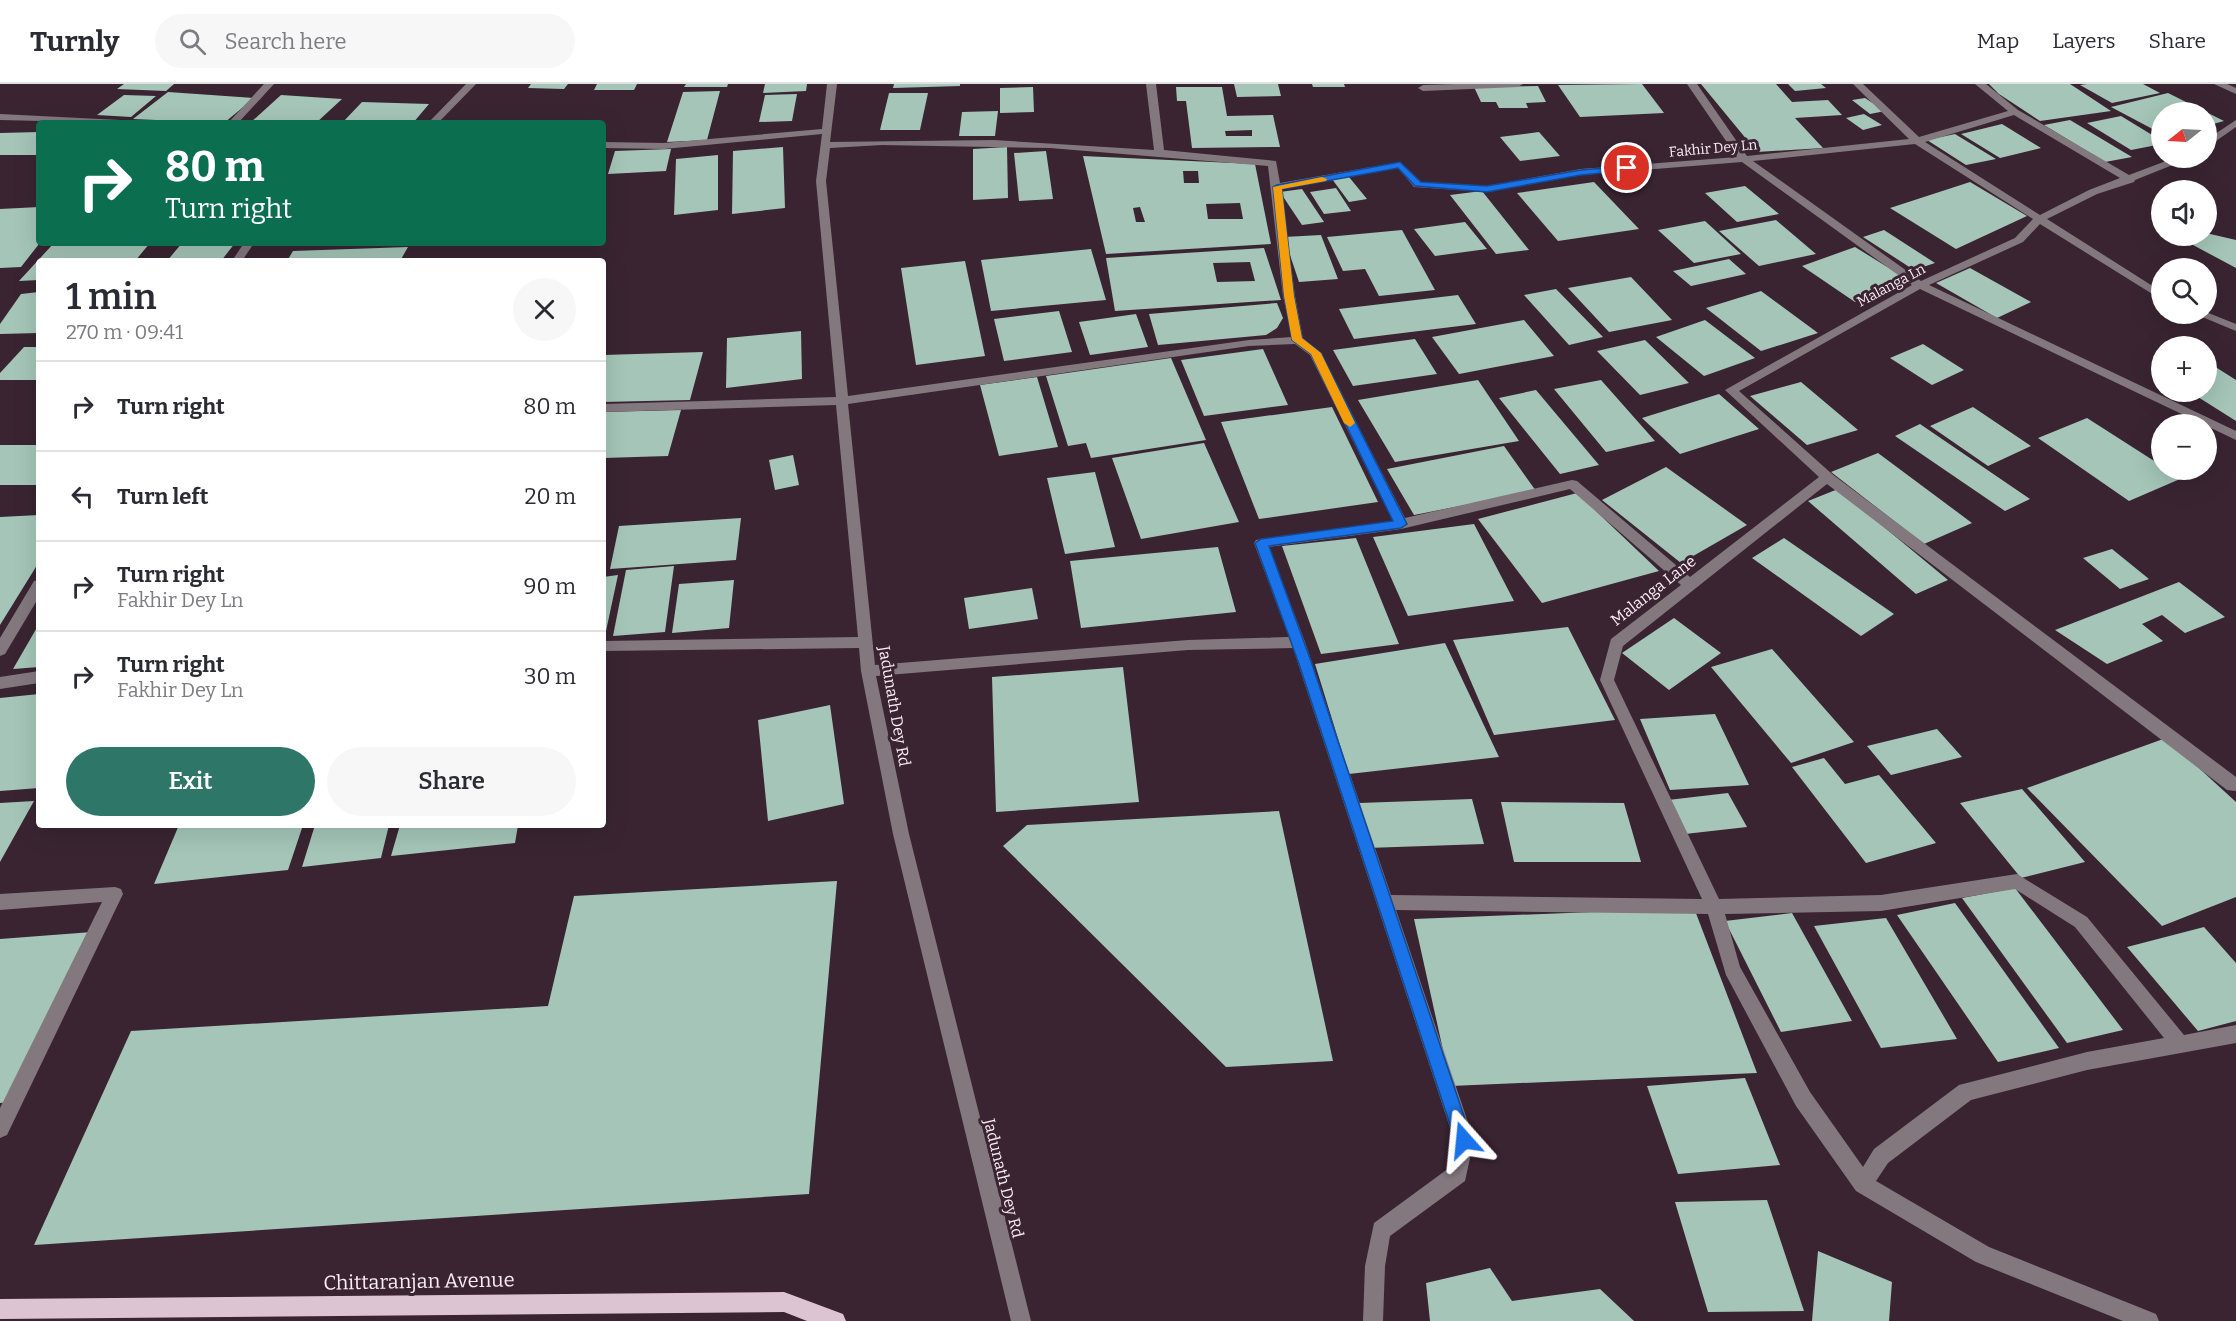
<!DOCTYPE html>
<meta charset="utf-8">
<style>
body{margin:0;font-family:Bitter,serif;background:#f7f7f7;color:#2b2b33;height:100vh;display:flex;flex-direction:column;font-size:22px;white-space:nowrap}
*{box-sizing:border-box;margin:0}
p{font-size:20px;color:#7c7c81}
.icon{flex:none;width:33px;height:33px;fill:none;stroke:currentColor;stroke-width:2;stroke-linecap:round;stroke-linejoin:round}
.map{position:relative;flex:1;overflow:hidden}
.panel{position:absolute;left:36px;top:174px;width:570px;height:570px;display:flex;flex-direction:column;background:#fff;border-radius:6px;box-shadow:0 6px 24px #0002}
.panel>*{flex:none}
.banner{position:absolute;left:36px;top:36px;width:570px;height:126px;border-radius:6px;box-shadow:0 6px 24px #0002;background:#0b6e4f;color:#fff;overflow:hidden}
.needle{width:39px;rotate:252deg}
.buttons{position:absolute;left:2151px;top:18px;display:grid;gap:12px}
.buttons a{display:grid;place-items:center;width:66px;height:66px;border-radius:50%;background:#fff;box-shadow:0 6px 24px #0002;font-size:30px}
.pin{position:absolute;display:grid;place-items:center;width:51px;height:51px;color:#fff;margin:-26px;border:3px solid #fff;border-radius:50%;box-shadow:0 2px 6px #0007}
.me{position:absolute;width:66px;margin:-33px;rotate:342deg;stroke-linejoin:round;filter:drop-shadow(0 0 4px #0008)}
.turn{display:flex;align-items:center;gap:21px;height:126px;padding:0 30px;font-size:27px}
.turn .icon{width:78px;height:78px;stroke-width:2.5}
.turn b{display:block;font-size:42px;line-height:51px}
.round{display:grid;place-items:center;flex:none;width:63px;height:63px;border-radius:32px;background:#f7f7f7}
.overview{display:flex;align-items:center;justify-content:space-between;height:102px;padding:0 30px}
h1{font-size:36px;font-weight:600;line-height:45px}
.cta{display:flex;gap:12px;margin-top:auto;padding:12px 30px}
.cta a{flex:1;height:69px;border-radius:36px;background:#2e7768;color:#fff;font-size:24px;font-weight:600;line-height:69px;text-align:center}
.cta a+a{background:#f7f7f7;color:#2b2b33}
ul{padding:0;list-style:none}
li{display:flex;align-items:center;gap:18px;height:90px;padding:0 30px;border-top:2px solid #e1e1e2}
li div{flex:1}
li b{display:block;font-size:22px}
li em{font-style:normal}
header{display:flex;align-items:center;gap:36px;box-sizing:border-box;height:84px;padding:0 30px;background:#fff;border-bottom:2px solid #e1e1e2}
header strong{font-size:28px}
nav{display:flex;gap:33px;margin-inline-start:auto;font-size:21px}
.search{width:420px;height:54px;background:#f7f7f7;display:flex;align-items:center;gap:15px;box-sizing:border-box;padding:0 21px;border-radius:33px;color:#7c7c81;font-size:22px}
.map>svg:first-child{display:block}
</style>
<header>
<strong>Turnly</strong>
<div class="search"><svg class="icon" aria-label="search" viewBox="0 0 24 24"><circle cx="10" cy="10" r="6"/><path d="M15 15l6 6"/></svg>Search here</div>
<nav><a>Map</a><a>Layers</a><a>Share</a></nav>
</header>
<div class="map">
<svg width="2236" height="1237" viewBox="0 0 2236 1237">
<rect width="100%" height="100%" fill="#3a2432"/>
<path fill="#a4c5b8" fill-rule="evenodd" d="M124 0H174L166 7 117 5Z
M531 0H568L564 5 528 4Z
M597 0H637L634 6H594Z
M686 0H728L727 3H684Z
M765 0H807L806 7 763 9Z
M894 0H960V2L893 4Z
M1234 0H1278L1281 12 1237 13Z
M1312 0H1344L1345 3H1313Z
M1642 0 1664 29 1580 33 1558 1Z
M1701 0H1776L1792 18 1828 16 1842 31 1795 34 1823 64 1757 68Z
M1788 0H1821L1826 4 1795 7Z
M1989 0H2070L2111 27 2040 37 1999 10Z
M2087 0H2143L2160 9 2112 19 2080 1Z
M1538 2 1546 18 1526 19 1528 24H1499L1496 18H1481L1474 3Z
M1033 3 1034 28 1000 29V4Z
M1176 3H1222L1227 32 1273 31 1280 63 1192 64 1186 17H1177ZM1252 46V52H1226L1225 47Z
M720 7 707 56 667 58 683 8Z
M168 8 254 14 224 39 133 35Z
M889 9H928L920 46H880Z
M2168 9 2224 37 2206 42V28H2162V50L2111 23Z
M797 10 792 37 759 38 765 11Z
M124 11 156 12 131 33 97 31Z
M281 11 342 15 316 39H250Z
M1865 14 1885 27 1870 30 1852 16Z
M362 18 429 20 413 39H342Z
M998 27 995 52H959L962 28Z
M1864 30 1882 41 1863 46 1846 34Z
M2121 32 2162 57V60L2131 66 2087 39Z
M2070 36 2132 73 2105 78 2044 41Z
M2002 40 2041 64 2000 74 1961 50Z
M39 48V68L37 71H0V49Z
M1539 48 1560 72 1520 77 1500 53Z
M1955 50 1996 75 1966 81 1927 56Z
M783 63 785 124 732 130 733 67Z
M1007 63 1008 114 973 116V65Z
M671 65 666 87 608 90 615 67Z
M1046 67 1053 115 1019 117 1014 69Z
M718 71V126L674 131 676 75Z
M1083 72 1255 80 1271 160 1106 170ZM1183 87H1198L1199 99H1184ZM1240 119 1243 135H1208L1206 120ZM1140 123 1145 138H1136L1133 124Z
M1349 93 1367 115 1349 118 1332 95Z
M1594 98 1639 145 1558 157 1517 109Z
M1970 98 2027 132 1956 165 1890 124Z
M1745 102 1779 130 1737 138 1705 109Z
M1336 104 1351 127 1324 130 1310 108Z
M1302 105 1324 138 1302 141 1280 108Z
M1482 107 1529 166 1496 170 1450 111Z
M39 123V160L21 183 0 184V125Z
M1776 136 1816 170 1759 182 1719 147Z
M1705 137 1741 170 1694 179 1658 146Z
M1465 138 1487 165 1435 172 1414 145Z
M1402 146 1435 206 1379 212 1365 185 1343 187 1327 153Z
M1884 146 1935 179 1914 186 1863 153Z
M2206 149 2236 156V184L2193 161 2185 153 2206 152Z
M1321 151 1338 195 1299 198 1284 153Z
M54 159H150L135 177H39V196L19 197Z
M182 159H235L221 177H167Z
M408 163 400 177H287L293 167Z
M1855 163 1905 194 1855 218 1802 182Z
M1264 164 1281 216 1115 227 1106 174ZM1250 178 1255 197 1217 198 1213 179Z
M1091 165 1106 216 991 227 981 176Z
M1729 175 1746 190 1691 202 1673 187Z
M965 177 985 272 916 281 901 184Z
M1970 184 2031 218 1997 234 1936 199Z
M1631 193 1672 236 1609 248 1568 204Z
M1556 205 1603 253 1569 261 1524 211Z
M1761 207 1818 249 1761 267 1706 224Z
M39 208V249L0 250V240L21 210Z
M1458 211 1476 240 1354 255 1339 225Z
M1277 219 1283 234 1277 244 1266 251 1158 261 1149 230Z
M1059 227 1072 268 1004 277 994 235Z
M1136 230 1148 263 1090 271 1079 238Z
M1524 236 1554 272 1459 290 1432 253Z
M1705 236 1755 274 1704 292 1656 253Z
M801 247 802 295 726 304 727 254Z
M1415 255 1437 290 1353 302 1333 266Z
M1645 256 1689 299 1640 311 1597 267Z
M1923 260 1964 286 1932 301 1890 274Z
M24 263H39V296H0V289Z
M1263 265 1288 321 1204 332 1181 276Z
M703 268 690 316 603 318V271Z
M1171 274 1206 356 1091 374 1086 359 1068 362 1046 292Z
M2206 277 2236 296V337L2190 308H2206Z
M1037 293 1058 363 999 372 980 301Z
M1478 296 1519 357 1395 378 1358 316Z
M1601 296 1655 357 1606 368 1554 305Z
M1801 298 1858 346 1807 361 1750 312Z
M1536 306 1599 381 1560 390 1499 314Z
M1719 310 1759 345 1680 370 1642 334Z
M1332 323 1378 418 1259 435 1221 338Z
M1973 323 2031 362 1988 382 1930 342Z
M681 326 668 372 603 374V328Z
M2087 334 2162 382V386H2166L2180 395 2129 417 2038 354Z
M1920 340 2030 415 2005 427 1895 352Z
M1204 359 1239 438 1141 455 1112 374Z
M0 361H39V401H0Z
M1504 362 1536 407 1414 431 1387 385Z
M1878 369 1972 439 1924 460 1831 388Z
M793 371 799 401 775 406 769 376Z
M1666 383 1747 441 1681 479 1602 416Z
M1095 388 1115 463 1065 470 1047 394Z
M1838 405 1948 496 1916 510 1808 417Z
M1577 409 1659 487 1542 519 1478 435Z
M39 431V478L0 541V433Z
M741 434 736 476 610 485 619 442Z
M1474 440 1514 517 1408 532 1373 453Z
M1356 454 1399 560 1321 570 1282 462Z
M1784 454 1894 530 1861 552 1752 474Z
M1218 463 1236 528 1081 544 1070 477Z
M2112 465 2149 495 2120 505 2083 474Z
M674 482 665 548 613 552 626 486Z
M618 491 606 547H603V493Z
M734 496 729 544 672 549 679 500Z
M2179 498 2225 533 2185 549 2162 531 2142 540 2163 557 2107 580 2055 546Z
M1032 504 1038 535 969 545 964 514Z
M1674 534 1721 569 1669 606 1622 569Z
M39 540V583L13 585Z
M1568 543 1615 636 1494 651 1453 556Z
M1445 559 1499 673 1349 690 1315 580Z
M1772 565 1854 658 1791 679 1711 583Z
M1123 583 1139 718 996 728 992 593Z
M39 610V704L0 707V614Z
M830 621 844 720 768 737 758 636Z
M1715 630 1749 701 1670 706 1640 635Z
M1937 645 1962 673 1891 691 1867 662Z
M2166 654 2236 718V813L2162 842 2027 704Z
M1824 674 1845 700 1879 691 1936 759 1866 779 1792 683Z
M2022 705 2085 778 2021 794 1960 719Z
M1728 709 1747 743 1685 750 1668 716Z
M1472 715 1484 760 1367 764 1359 719Z
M34 717 0 778V719Z
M1501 718 1624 719 1641 778H1514Z
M1279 727 1333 977 1226 983 1003 762 1027 741Z
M179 741H303L288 786 154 800Z
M315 741H389L381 774 302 783Z
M400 741H518L515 759 391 772Z
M837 797 809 1110 34 1161 131 947 548 922 574 812Z
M2015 804 2123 946 2067 959 1962 814Z
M1955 819 2059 964 1998 978 1897 831Z
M1694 824 1757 989 1451 1002 1414 835Z
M1792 829 1852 937 1781 948 1725 837Z
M1886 834 1957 955 1881 964 1814 842Z
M2204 843 2236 879V937L2198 947 2127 863Z
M92 848 10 1018 0 1019V855Z
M1745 994 1780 1081 1678 1090 1647 1002Z
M1767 1116 1804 1227 1708 1228 1675 1118Z
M1818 1167 1892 1198 1889 1237H1812Z
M1490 1184 1512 1217 1600 1205 1634 1237H1430L1426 1199Z"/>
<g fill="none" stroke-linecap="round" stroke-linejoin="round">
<path fill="#84787f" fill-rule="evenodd" d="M264 0H274L238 39H228Z
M466 0H476L438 39H428Z
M827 0H837L830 58 994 56 1154 66 1146 0H1156L1164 66 1276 77 1280 99 1400 78 1421 98 1487 102 1581 85 1737 73 1687 0H1697L1747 72 1909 55 1853 0H1863L1919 53 2008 27 1975 0H1986L2018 26 2129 91 2174 74H2187L2185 76 2135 96 2134 98 2097 110 2047 135 2162 208V216L2040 140 2023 158 1929 201 2236 347V356L1920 205 1739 307 1832 390 2236 693V707L2227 706 1827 400 1623 562 1614 596 1719 815 1881 811 2017 790 2087 833 2184 951 2236 941V959L2087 986 1971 1016 1888 1079 1876 1097 1989 1163 2156 1230 2159 1237H2123L1976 1178 1856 1107 1796 1022 1726 891 1708 830 1396 826 1474 1056 1465 1097 1390 1152 1385 1182 1383 1237H1363L1365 1182 1374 1139 1449 1084 1454 1056 1293 564 1188 566 876 592 909 750 1031 1237H1011L893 750 861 587 859 564 603 567V557L858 553 836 321 603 328V320L836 313 816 97 822 50 664 65 603 64V58L664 59 822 45ZM2014 31 2120 94 2089 106 2040 131 1925 58ZM1915 60 2033 135 2015 154 1921 197 1753 77ZM882 61 1050 64 1268 82 1283 212 1292 253 1249 256 848 312 826 97 830 64ZM1742 78 1912 201 1725 306 1819 393 1690 493 1577 397 1572 396 1405 434 1321 269 1303 255 1295 212 1281 105 1398 84 1414 103 1487 108 1581 91ZM1295 260 1310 271 1393 437 1256 456 1254 459 1289 553 1188 556 875 581 848 320 1249 262ZM1570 405 1681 501 1611 555 1600 596 1702 815 1391 811 1305 558 1269 463 1401 445ZM2015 805 2075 843 2164 954 2087 968 1959 1001 1874 1065 1863 1083 1810 1008 1740 883 1725 830 1881 827Z
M1454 0H1523L1518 3 1423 7 1418 4 1423 1Z
M2214 0H2227L2236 4V10Z
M0 30 120 36 125 39 0 36Z
M2236 36V43L2206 64V56Z
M244 159H254L242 177H232Z
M2206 228 2236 240V247L2195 230Z
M39 496V513L5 570 0 572V554L34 497Z
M39 587V599L0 605V593Z
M115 803 121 805 123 810 7 1051 0 1054V1024L102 818 0 826V810Z"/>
<path fill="#dcc4d3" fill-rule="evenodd" d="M784 1208 843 1230 846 1237H807L784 1228 0 1235V1215Z"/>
</g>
<path fill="#1a73e8" stroke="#114b97" stroke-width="1.5" d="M1400 78 1421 98 1487 102 1581 86 1627 82 1632 84 1627 87 1581 91 1487 108 1415 102 1398 84 1282 105 1294 212 1302 254 1321 269 1407 440 1401 444 1269 462 1312 580 1472 1056 1470 1062 1464 1065 1458 1062 1455 1056 1299 580 1255 459 1261 455 1393 437 1311 270 1292 256 1284 212 1273 103 1277 101Z"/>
<path fill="#f59e0b" d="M1322 93 1327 95 1326 97 1282 105 1294 212 1302 254 1321 269 1355 339 1350 343 1344 339 1311 270 1292 256 1284 212 1273 103Z"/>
<g text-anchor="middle" stroke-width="6" stroke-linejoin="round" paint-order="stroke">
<g font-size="14" fill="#fbecf5" stroke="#3a2432">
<text transform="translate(1713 64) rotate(-5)" y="5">Fakhir Dey Ln</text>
<text transform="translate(1891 201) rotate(-28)" y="5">Malanga Ln</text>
</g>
<g font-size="16" fill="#fbecf5" stroke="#3a2432">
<text transform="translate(1653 506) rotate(-38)" y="6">Malanga Lane</text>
<text transform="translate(895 622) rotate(80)" y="6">Jadunath Dey Rd</text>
<text transform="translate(1004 1094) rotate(76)" y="6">Jadunath Dey Rd</text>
</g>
<g font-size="20" fill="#fbecf5" stroke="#3a2432">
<text transform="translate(419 1197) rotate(-1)" y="7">Chittaranjan Avenue</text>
</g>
</g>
</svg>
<div class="buttons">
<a><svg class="needle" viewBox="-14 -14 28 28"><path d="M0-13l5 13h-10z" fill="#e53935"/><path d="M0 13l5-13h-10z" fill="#7c7c81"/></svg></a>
<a><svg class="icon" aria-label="sound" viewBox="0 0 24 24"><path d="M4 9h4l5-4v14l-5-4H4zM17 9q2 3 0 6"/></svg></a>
<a><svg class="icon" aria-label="search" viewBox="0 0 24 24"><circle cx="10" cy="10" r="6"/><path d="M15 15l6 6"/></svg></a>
<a>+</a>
<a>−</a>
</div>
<div class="pin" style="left:1627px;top:84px;background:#d93025"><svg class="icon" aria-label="arrive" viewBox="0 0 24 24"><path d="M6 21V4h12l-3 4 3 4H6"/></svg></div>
<svg class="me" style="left:1464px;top:1056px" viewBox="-20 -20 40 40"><path d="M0-17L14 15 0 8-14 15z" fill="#1a73e8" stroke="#fff" stroke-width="4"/></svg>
<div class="banner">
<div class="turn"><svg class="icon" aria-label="right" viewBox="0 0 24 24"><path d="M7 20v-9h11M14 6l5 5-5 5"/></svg><div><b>80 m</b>Turn right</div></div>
</div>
<section class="panel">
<div class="overview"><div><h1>1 min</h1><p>270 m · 09:41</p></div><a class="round"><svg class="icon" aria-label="close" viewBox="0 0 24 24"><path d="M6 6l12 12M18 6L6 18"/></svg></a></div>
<ul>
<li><svg class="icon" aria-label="right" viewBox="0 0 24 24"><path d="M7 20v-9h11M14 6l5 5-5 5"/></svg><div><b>Turn right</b></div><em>80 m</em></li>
<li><svg class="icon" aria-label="left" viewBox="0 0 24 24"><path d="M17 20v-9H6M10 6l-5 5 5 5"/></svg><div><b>Turn left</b></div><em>20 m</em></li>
<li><svg class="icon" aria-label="right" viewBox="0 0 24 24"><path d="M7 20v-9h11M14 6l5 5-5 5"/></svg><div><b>Turn right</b><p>Fakhir Dey Ln</p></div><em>90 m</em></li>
<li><svg class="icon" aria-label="right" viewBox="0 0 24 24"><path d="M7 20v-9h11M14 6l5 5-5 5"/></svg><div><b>Turn right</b><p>Fakhir Dey Ln</p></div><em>30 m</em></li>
</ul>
<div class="cta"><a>Exit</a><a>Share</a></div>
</section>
</div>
